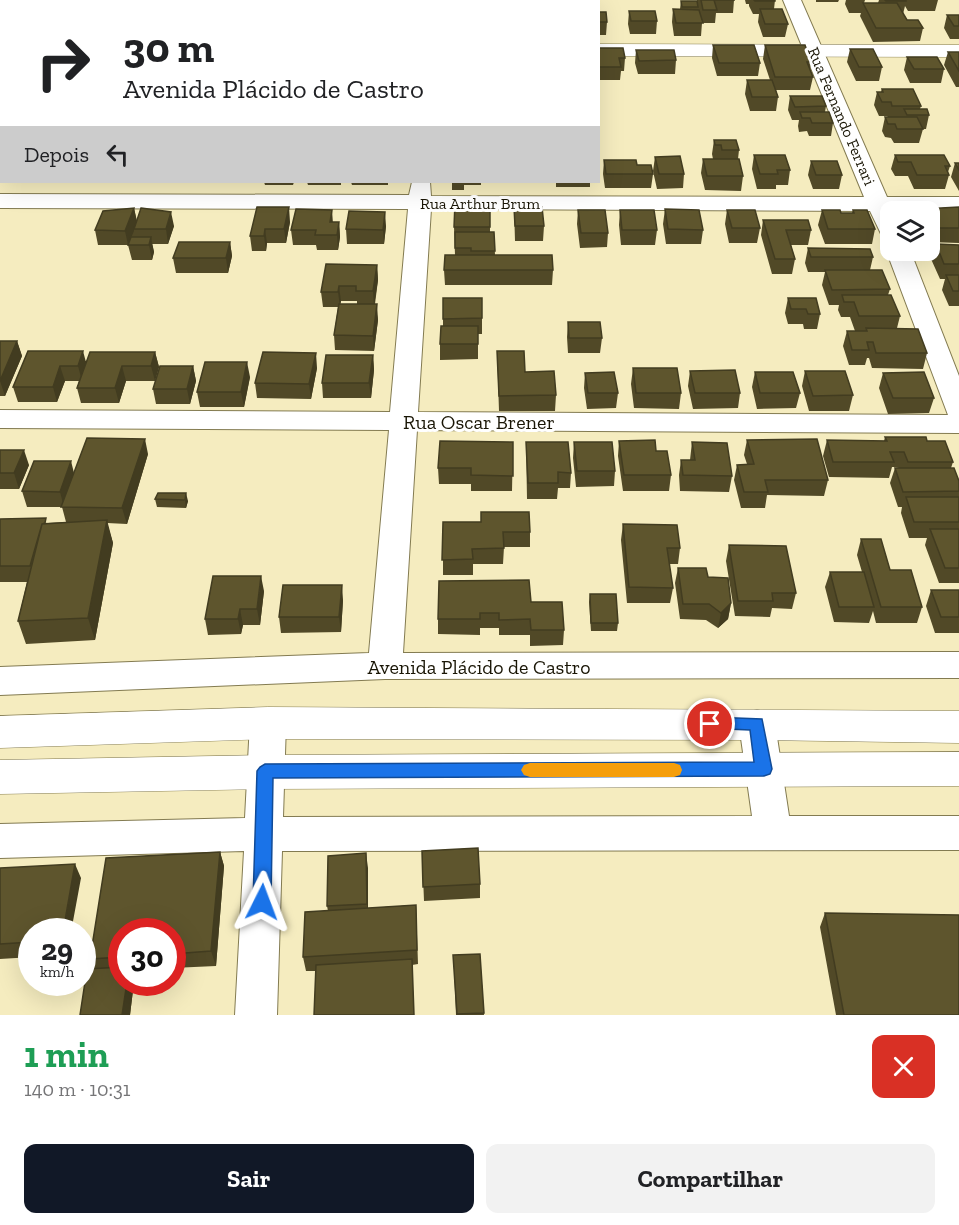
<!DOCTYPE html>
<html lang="pt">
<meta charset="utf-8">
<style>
body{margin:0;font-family:"Zilla Slab",serif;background:#f2f2f2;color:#202124;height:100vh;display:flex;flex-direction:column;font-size:22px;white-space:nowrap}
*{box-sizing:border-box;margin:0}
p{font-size:20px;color:#757577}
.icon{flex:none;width:33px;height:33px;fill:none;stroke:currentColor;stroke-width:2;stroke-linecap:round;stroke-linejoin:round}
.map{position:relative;height:1015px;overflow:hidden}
.panel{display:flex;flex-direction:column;background:#fff;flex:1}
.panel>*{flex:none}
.hud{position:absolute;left:0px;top:0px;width:600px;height:183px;box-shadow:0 6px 24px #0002;background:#fff;color:#202124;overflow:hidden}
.controls{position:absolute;left:880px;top:201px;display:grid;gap:12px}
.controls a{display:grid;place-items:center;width:60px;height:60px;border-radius:12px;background:#fff;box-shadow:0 6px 24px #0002;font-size:30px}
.speed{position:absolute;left:18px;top:918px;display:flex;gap:12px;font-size:30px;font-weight:700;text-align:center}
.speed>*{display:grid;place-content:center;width:78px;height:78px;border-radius:50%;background:#fff;box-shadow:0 6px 24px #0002;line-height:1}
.speed small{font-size:15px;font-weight:400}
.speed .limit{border:9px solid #d22;background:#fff;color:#111}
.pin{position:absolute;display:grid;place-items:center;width:51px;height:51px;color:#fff;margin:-26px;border:3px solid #fff;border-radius:50%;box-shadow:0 2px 6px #0007}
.me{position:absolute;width:66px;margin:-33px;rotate:3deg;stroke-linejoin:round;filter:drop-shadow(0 0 4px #0008)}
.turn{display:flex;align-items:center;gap:21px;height:126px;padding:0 24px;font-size:27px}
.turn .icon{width:78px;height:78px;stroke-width:2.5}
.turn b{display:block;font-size:42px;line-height:51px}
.then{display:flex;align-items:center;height:57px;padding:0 24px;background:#0003;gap:12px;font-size:22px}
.round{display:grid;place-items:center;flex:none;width:63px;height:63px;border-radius:12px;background:#f2f2f2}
.head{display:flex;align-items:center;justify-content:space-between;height:102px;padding:0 24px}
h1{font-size:36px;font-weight:700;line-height:45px;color:#1e9e55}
.action{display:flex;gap:12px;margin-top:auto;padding:12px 24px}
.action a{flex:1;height:69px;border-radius:12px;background:#111827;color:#fff;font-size:24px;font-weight:700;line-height:69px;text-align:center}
.action a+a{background:#f2f2f2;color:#202124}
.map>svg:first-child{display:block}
</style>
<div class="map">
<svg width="959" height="1015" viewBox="0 0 959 1015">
<rect width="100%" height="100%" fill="#f5ecbf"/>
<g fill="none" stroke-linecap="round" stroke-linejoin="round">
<g stroke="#837b51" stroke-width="2">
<path id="street" d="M783 0H801L887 197H959V211H893L891 212V240L883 238 870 211 431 209 418 412 948 415 886 250 891 245V250H910L959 376V433L417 430 403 653 959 652V678L385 679 0 695V667L369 653 389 430 0 428V410L390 412 408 209 0 208V194L409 195 412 182H430L431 196 864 197Z
M268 709 280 713 286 723 283 817 752 816 739 724 745 714 757 710 769 714 775 724 789 816H959V850L282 851 277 1015H235L244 851 0 858V824L245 818 250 723 256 713Z"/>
</g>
<g stroke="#837b51" stroke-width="1">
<path id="secondary" d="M164 0H185L163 2Z
M0 30H2V42H0Z
M598 44 959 45V57L598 56Z
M0 77H2L0 91Z
M268 707 959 711V743L757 740 268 739 0 748V716Z
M959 752V786L265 789 0 794V760L265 755Z"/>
</g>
<use href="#street" fill="#fff" fill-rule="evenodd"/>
<use href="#secondary" fill="#fff" fill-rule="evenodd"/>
</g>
<path fill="#514927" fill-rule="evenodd" d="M355 0H375V2H355Z
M383 0H403V1H383Z
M697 0H734L733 13H716L715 23H702L701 36H674L672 22 673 9H680L681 1 697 2Z
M745 0H775L774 9 788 24 785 37H763L758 22 759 14H753L749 6V4H746Z
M816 0H839L838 2H816Z
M846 0H865L864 3H878L879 0H938L935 11H908L905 6 903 14 907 20 923 28 920 41 873 42 860 16 861 13H849L845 4Z
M629 11 657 21 656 34H630L628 24Z
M598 12 607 22 606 35H598Z
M947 15H959V39H950L944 28Z
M713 45 760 63 758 76H717L712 58Z
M765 45 811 62 810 69 813 77 810 90H776L778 97 776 111H750L745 94 747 80H770L763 59Z
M598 48 625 58 624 71H621L620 80H598Z
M850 49 882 67 879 81H856L847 62Z
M636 50 676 60 675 74H638L635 63Z
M948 52H959V87H956L944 65Z
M907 57 944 69 941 83H910L904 70Z
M882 89 921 106 920 109 929 115 926 129H923L919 143H894L891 138 885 137 882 131 885 117H888L887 116H879L874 105 877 92H881Z
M790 96 826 106 825 112 833 123 831 136H809L807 131 799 132 798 126 799 120H792L788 110Z
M714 140 739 150 738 159 743 176 741 191 705 190 701 173 703 159H713L712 154Z
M754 155 790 170 788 185H776V189H757L752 169Z
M895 155 950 166 948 172 949 175 945 189H914L908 176H895L891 169Z
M655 157 684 174 683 188 657 189 653 171Z
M604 160 653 174 651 188H605L603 174Z
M811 161 842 175 839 189H813L808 175Z
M955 163H959V191L951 177Z
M264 182H294L293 185H265Z
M307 182H341V185H308Z
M351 182H388V185H352Z
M452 182H481V185H464V190H452Z
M556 182H590V187H556Z
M490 203V232H494L495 255 553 270 552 285H445L444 270 455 255 454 227Z
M257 207 290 222 286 243H267L266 251H252L250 236Z
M514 207 544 226 543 241H515Z
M959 207V243L930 242V212H923L924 209Z
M134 208 137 221 174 226 168 244H152L154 252 152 260H132L128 245H98L95 230Z
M665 209 703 230 701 244H666L663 224Z
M578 210 608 233 607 247 580 248 577 224Z
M620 210 657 230 655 245H621L619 225Z
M727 210 760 228 757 243H729L725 224Z
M822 210 841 213H852L853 210 875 229 872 244H825L818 225Z
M763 220 811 230 808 245H791L795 259 792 274H772L761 235Z
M333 222H339L340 237 338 250H317L316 245H293L291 230Z
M386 226 384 244H347L346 229Z
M230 242 232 256 228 273H176L173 258Z
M936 244 959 245V306H949L942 290 945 279H940L931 259Z
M808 248 873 257 870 270 890 289 888 295 900 316 897 328 927 353 923 369 872 368 869 358H867L865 365H849L843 346 847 331H855L850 317H841L838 310 839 305H829L822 285 825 272H808L805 263Z
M377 265 378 280 375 304 378 320 374 351 335 350 334 335 338 307H323L321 292ZM341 301H357V304H340Z
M443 298H482V334H478V359L440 360V344L443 326Z
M788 298 820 314 817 329H804L803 324H788L785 313Z
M568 322 602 338 600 353H568L567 337Z
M0 341H17L22 356 5 396H0Z
M28 351 86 361 155 352 159 367 155 381H126L119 403H81L77 388 79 381H65L57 402H18L13 387Z
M497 351 556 395 555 411H499Z
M373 355 374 370 371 398H323L322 383Z
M193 366 196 381 190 404H156L153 389Z
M317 368 311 399 257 398 255 383Z
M633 368 681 393 679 409 634 408 631 384Z
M690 371 740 393 738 408 693 409 688 386Z
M805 371 853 395 849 411H809L802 386Z
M755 372 800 393 796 408 757 409 752 387Z
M585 373 618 393 616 408 587 409 584 388Z
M883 373 934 398 929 413 888 414 879 388Z
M250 377 244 407H200L197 392Z
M885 437 927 441 953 462 951 468 959 481V583H939L925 545 927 538H909L901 513 902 507H898L890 483 895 468 899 467H892L889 478 829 477 823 456 827 440 884 441Z
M747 440 828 480 824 496 767 495 765 508H741L734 480 737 465 747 464 744 455Z
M619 441 656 451 671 475 669 491H623L618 456Z
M513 442 512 491H471V484H439L438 468Z
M526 442 571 473 570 488H558L557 499H527Z
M574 442 615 471 614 486 576 487 573 458Z
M692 442 732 476 729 492 680 491 679 475 681 460H690Z
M0 450 29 465 19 489H0Z
M148 454 127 524 107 523 113 543 95 640 26 644 18 621 27 582H0V519L48 523 66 522 62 507H27L22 491 74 473Z
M158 493 188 501 186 508 157 507 155 499Z
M443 522 530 532V547H504L503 564H473V575H443Z
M623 524 680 548 678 564H669L673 588 670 603H627L621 540Z
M861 539 922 607 917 623H876L873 611 869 623 834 622 825 587 830 572H862L857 555Z
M729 545 796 593 792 609 772 608 770 617 735 616 726 561Z
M678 568 708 577 731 603 728 619 718 628 706 620 680 619 675 583Z
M931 590H959V633H935L926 606Z
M264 591 260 625H243L241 634 208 635 205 619Z
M590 594 618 623 617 631H591L589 602Z
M343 600 341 632 281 633 279 617Z
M531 602 564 630 563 645 530 646V635H499V628H480V635L438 634V619Z
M422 851 480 884V898L424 901Z
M220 852 224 866 216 966 172 968V932H122V982H134L130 1015H80L87 969 94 968 90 959 106 858Z
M0 868 81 878 32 932V957L0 959Z
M368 868V908L416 905 418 964 412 965 414 1015H314L316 971H306L303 957 328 911 327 906Z
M825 913 959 1015H836L820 927Z
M480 954 484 1015H456L454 969Z"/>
<path fill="#423c20" d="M289 207 290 222 286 243 284 229Z
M134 208 137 223 134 229V231L128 245 125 231Z
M332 210 333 224 331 237 330 222Z
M171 212 174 226 168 244 166 229Z
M385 212 386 226 384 244 383 230Z
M339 222 340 237 338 250 337 235Z
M265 229 267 243 266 251 264 236Z
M151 237 154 252 152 260 149 245Z
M230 242 232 256 228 273 226 258Z
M377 265 378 280 374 306 373 291Z
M339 286 341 301 340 307 338 292Z
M377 304 378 320 374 351 373 336Z
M17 341 22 356 5 396 0 381Z
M83 351 87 366 82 381 78 366Z
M155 352 159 367 155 381 151 366Z
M316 353 317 368 311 399 309 384Z
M373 355 374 370 371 398 369 383Z
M247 362 250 377 244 407 241 392Z
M60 366 65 381 57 402 53 387Z
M122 366 126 381 119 403 115 388Z
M193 366 196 381 190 404 187 389Z
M145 439 148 454 127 524 122 508Z
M24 450 29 465 19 489 14 473Z
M71 461 75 477 64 507 60 492Z
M186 493 188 501 186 508 185 500Z
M107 520 113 543 95 640 88 618Z
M261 576 264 591 260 625 257 609Z
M342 585 343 600 341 632 339 617Z
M731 603 728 619 718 628 721 613Z
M240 609 243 625 241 634 238 619Z
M220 852 224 866 216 966 211 951Z
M366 853 368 868V918L367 904Z
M75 864 81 878 71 932H63Z
M127 982H134L130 1015H122Z"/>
<path fill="#5e552d" stroke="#423c20" stroke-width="1.5" d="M4 0H34L33 2H3Z
M36 0H65V2H35Z
M404 0H435L434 2H404Z
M442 0H462V2H442Z
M701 0H735H714L717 10H703Z
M754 0H775V1H755Z
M885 0H906V1H886Z
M681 1H697L698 7H682Z
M863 3H897L907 20H918L923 28H876Z
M673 9 699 10 703 23H676Z
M760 9H782L788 24H765Z
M629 11H655L657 21H631Z
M598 12H606L607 22H598Z
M947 15H959V26H954Z
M713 45H754L760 63H719Z
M765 45H805L811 62H807L813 77H775Z
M598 48H623L625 58H619L621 67H598Z
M850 49H873L882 67H859Z
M636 50H674L676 60 639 61Z
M948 52H959V71Z
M907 57H937L944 69H914Z
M747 80H772L778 97H752Z
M882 89H913L921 106H892L891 102H882L877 92H883Z
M790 96H822L826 106 795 107Z
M904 109H927L929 115H907Z
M800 112H829L833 123H812L810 118H802Z
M885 117H917L923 129H897L895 124H888Z
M714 140H736L739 150H722L721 145H715Z
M754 155H785L790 170H777L778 174H760Z
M895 155H944L950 166H945L949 175H917L911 162H898Z
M680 156 684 174H659L655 157Z
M703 159H739L743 176H707Z
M604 160H636L637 165H651L653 174H606Z
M811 161H837L842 175H816Z
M955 163H959V170Z
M455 203H490V227H454Z
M257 207H289L284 229H265L264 236H250Z
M514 207H542L544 226H515Z
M959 207V228H932L930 223V212H925L924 209Z
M134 208 125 231 95 230 103 211Z
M141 208 171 212 166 229H134Z
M296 209 332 210 330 222H339L337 235H315L316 230H291Z
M665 209 699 210 703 230 668 229Z
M578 210H605L608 233H581Z
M620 210H654L657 230H622Z
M727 210H755L760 228H732Z
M822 210H840L841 213H854L853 210H867L875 229H828Z
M349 211 385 212 383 230 346 229Z
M763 220H808L811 230H786L795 259H775Z
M455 232H494L495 251H471V248H455Z
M131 237H151L149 245H128Z
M179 242H230L226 258H173Z
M936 244 959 245V264H944Z
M808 248 870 249 873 257H811Z
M445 255H552L553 270H444Z
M326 264 377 265 373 291H356V286H339L338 292H321Z
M825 270H882L890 289 832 290Z
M946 275H959V291H953Z
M842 295H891L900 316H859L854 302H844Z
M443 298H482V318L443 319Z
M788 298H816L820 314H808L806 309H791Z
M339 304H377L373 336 334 335Z
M568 322H600L602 338H569Z
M441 326H478V344H440Z
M866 328 918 329 927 353H876L873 342H867L869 350H852L847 331H867Z
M0 341H17L0 381Z
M28 351H83L78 366H60L53 387H13Z
M497 351H524L525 372 554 371 556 395 499 396Z
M90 352H155L151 366H122L115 388H77Z
M263 352 316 353 309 384 255 383Z
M326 355H373L369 383H322Z
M205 362H247L241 392H197Z
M160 366H193L187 389H153Z
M633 368H677L681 393H636Z
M735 370 740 393H695L690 371Z
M805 371H845L853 395 813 396Z
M614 372 618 393H588L585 373Z
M755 372H793L800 393H760Z
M924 372 934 398H893L883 373Z
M885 437H926L927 441H945L953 462H908L904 452H890L894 462H833L827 440 887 441Z
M87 438 145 439 122 508 61 507Z
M817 439 828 480H765L768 492H744L737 465 754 464 747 440Z
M655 440 656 451H667L671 475H624L619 441Z
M440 441 513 442V476L471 475V468H438Z
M526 442H568L571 473 558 472V483H528Z
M574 442H612L615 471H577Z
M692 442 727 443 732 476 683 475 681 460H695Z
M0 450H24L14 473H0Z
M34 461H71L60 492 22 491Z
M895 468H954L959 481V491L903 492Z
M158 493H186L185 500 155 499Z
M906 497H959V522H914Z
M481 512H529L530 532H503L504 548 472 549 473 559 442 560 443 522H481Z
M46 518 45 523 42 524 30 566H0V519Z
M107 520 88 618 18 621 42 524Z
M623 524 677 525 680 548H667L673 588 629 587Z
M930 529H959V568H945Z
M861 539H881L890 570H911L922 607H881Z
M729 545 786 546 796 593H772L773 601H738Z
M678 568H706L708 577 728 578 731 603 721 613 709 604H683Z
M830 572H864L874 607H839Z
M213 576H261L257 609H240L238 619H205Z
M529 580 531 602H562L564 630H531L530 619 499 620V613H480V619H438L439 581Z
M283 585H342L339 617H279Z
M931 590H959V617H941Z
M590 594H616L618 623H591Z
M478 848 480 884 423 887 422 851Z
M220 852 211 951 172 954V932H122V957L90 959 106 858Z
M366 853 367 904 327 906 328 856Z
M75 864 63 932H32V942L0 944V868Z
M416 905 417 950 303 957 305 912Z
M825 913 959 915V1015H844Z
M480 954 484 1013 457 1014 453 955Z
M412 959 414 1015H314L316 965Z
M122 967V982H127L122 1015H80L87 969Z"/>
<path fill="#1a73e8" stroke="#114b97" stroke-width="1.5" d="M710 717 762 719 772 769 770 774 764 776 273 778 271 902 268 908 262 910 255 908 253 902 257 771 260 767 265 764 754 762 750 730 704 728 702 724 704 719Z"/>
<path fill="#f59e0b" d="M530 763H674L680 765 682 770 680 775 674 777H530L524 775 521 770 524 765Z"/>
<g text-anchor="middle" stroke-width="6" stroke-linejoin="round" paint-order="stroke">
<g font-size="16" fill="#191505" stroke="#fff">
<text transform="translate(842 116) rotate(67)" y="6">Rua Fernando Ferrari</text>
<text x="480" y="209">Rua Arthur Brum</text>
</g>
<g font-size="20" fill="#191505" stroke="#fff">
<text x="479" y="429">Rua Oscar Brener</text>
<text x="479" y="674">Avenida Plácido de Castro</text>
</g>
</g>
</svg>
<div class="controls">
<a><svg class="icon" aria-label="layers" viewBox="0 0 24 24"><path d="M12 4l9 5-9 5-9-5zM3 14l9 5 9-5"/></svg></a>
</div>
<div class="speed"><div>29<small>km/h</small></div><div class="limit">30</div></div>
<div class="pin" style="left:710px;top:724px;background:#d93025"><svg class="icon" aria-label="arrive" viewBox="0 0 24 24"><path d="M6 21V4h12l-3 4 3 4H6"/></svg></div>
<svg class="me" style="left:262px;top:902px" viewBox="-20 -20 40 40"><path d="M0-17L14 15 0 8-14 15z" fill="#1a73e8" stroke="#fff" stroke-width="4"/></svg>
<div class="hud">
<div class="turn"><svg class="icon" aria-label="right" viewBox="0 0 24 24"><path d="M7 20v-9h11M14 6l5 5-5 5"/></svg><div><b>30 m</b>Avenida Plácido de Castro</div></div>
<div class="then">Depois<svg class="icon" aria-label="left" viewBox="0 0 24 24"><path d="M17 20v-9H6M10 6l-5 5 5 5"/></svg></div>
</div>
</div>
<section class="panel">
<div class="head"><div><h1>1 min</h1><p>140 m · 10:31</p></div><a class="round" style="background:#d93025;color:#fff"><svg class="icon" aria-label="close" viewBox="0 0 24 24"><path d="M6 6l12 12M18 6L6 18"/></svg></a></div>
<div class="action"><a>Sair</a><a>Compartilhar</a></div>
</section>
